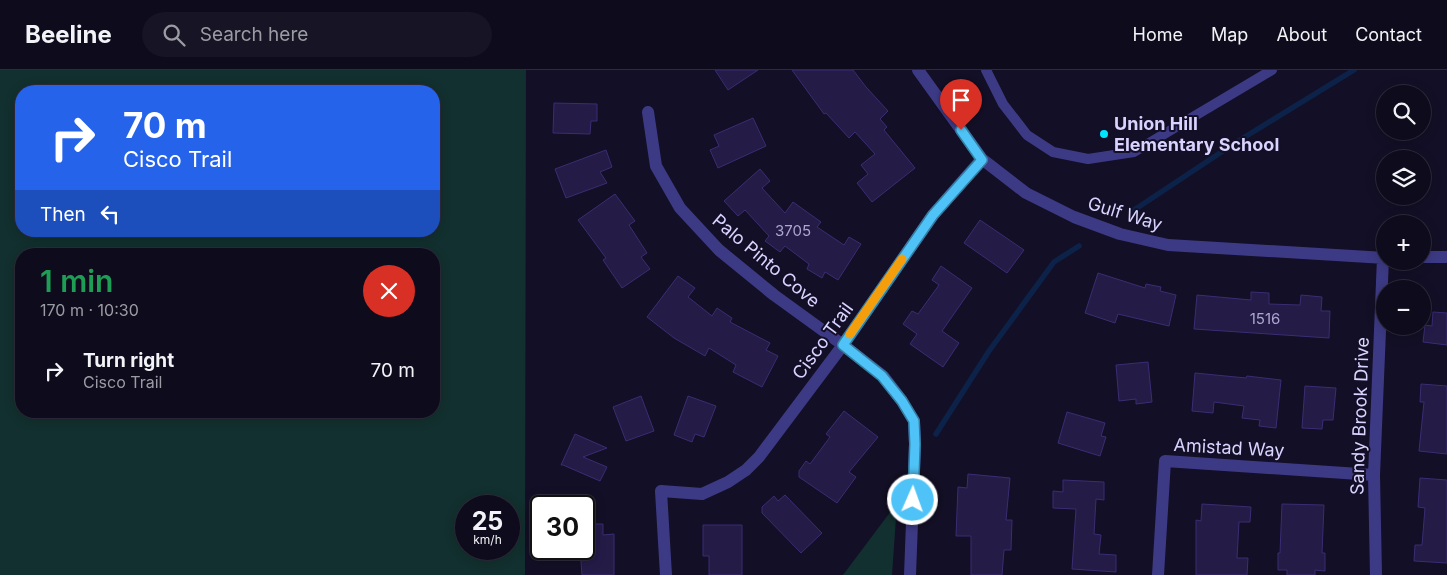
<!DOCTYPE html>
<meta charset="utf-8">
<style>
body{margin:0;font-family:Inter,sans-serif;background:#171425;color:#f1f3f6;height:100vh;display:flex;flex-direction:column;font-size:19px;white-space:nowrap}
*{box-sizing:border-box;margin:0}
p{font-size:16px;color:#9b9ba3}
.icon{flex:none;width:28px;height:28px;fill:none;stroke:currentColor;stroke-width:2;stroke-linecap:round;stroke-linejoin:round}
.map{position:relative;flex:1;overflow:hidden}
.drawer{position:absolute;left:15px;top:178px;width:425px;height:170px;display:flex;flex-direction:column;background:#0e0b1c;border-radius:20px;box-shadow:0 2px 12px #0003,0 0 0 1px #2e2b3b}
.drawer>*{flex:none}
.guide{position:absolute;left:15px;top:15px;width:425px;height:152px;border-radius:20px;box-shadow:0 2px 12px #0003,0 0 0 1px #2e2b3b;background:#2563eb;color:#fff;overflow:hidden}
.fabs{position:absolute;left:1376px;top:15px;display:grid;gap:10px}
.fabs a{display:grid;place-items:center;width:55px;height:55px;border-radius:50%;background:#0e0b1c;box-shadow:0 2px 12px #0003,0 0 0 1px #2e2b3b;font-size:25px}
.speed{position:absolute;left:455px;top:425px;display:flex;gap:10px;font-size:25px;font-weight:700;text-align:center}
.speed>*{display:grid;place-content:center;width:65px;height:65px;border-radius:50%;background:#0e0b1c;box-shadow:0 2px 12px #0003,0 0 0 1px #2e2b3b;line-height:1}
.speed small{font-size:12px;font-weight:400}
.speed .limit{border:2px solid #111;border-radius:8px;background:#fff;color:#111}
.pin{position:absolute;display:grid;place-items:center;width:42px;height:42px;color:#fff;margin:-51px -21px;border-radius:50% 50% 50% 0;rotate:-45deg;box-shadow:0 0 5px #0007}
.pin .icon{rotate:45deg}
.me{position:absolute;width:55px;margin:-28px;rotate:2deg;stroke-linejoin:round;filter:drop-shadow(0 0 4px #0008)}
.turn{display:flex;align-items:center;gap:18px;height:105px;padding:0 25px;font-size:22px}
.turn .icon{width:65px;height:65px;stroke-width:2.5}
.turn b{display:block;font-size:35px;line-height:42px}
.then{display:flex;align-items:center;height:48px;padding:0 25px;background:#0003;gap:10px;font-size:19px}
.round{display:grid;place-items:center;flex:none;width:52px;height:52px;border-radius:26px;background:#171425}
.summary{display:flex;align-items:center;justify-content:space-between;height:85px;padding:0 25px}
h1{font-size:30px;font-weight:600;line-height:38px;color:#1e9e55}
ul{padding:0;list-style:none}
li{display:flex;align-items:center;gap:15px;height:75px;padding:0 25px}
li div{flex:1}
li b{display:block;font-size:19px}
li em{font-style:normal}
header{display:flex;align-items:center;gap:30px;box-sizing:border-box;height:70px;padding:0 25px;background:#0e0b1c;border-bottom:1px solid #2e2b3b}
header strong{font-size:24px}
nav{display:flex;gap:28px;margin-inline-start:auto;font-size:18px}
.search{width:350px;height:45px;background:#171425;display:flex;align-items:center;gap:12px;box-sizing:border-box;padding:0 18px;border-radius:28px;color:#9b9ba3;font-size:19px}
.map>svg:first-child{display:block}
</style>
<header>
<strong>Beeline</strong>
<div class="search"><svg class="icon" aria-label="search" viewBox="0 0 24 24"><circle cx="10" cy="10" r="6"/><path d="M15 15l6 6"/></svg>Search here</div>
<nav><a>Home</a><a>Map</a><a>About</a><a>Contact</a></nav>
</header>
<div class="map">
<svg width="1447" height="505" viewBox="0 0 1447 505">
<rect width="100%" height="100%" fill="#130f26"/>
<path fill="#12302f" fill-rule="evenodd" d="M0 0H526L525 505H0ZM21 21H434V161H21ZM21 184H434V341H21ZM466 436H509V479H466Z
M897 433 892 505H843Z"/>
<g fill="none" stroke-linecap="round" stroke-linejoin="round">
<path stroke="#0c2248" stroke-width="5.5" d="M1134 140 1235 73 1354 0
M936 364 989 281 1054 192 1079 176"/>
</g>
<path fill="#241b47" stroke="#3b2d73" d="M715 0H758L728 20Z
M792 0H853L866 17 888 41 880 49 887 57 884 60 915 98 872 132 857 113 868 104 861 95 875 84 855 62 849 68 826 43 824 44Z
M554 33 597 34V51H591L590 64 553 63Z
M753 48 766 76 718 98 710 80 719 76 714 65Z
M606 80 612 97 600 102 607 113 566 128 555 99Z
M760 99 770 111 762 118 785 143 793 132 821 152 817 157 844 175 849 167 861 174 838 210 825 202 822 208 807 199 809 194 785 176 780 182 765 171 769 166 745 140 738 146 724 131Z
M615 124 635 151 629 155 647 183 641 187 650 199 622 218 603 190 606 188 578 150Z
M980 150 1024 180 1007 203 964 173Z
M941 196 972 218 942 261 959 273 943 297 910 274 917 264 903 254 912 241 918 244 939 215 932 210Z
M1098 203 1145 218 1146 214 1161 217 1160 221 1176 225 1169 256 1118 244 1115 253 1085 243Z
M678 206 695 218 688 227 712 246 717 238 732 248 730 252 770 273 766 280 778 286 762 317 733 302 736 295 709 278 705 286 674 268 647 247Z
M1251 222 1269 223V234L1300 235 1301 225 1322 227 1321 241H1330L1329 268 1194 259 1197 225 1251 230Z
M1433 242 1447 243V275L1423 272 1425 255 1432 256Z
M1148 292 1152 332 1136 334V329L1119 331 1116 295Z
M1195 303 1246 308 1247 306 1281 310 1276 358 1259 356 1260 350 1242 348 1244 336 1214 332 1213 343 1192 341Z
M1421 314 1447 316V384L1419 381 1424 332H1420Z
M1305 316 1336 318 1333 350H1323L1322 359 1302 358Z
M641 326 654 361 626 371 613 337Z
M688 326 716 336 704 367 695 364 692 372 674 365Z
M844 341 878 367 849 402 856 407 837 433 799 407V401L806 391 810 394 830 367 826 364Z
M1067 342 1105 353 1101 366 1106 367 1100 386 1058 373Z
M575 364 607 378 583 387 607 397 600 411 563 395H561Z
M968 404 1010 408 1006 450H1012L1011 480H1004L1002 505H971V466H956L958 417 967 418Z
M1420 408 1447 410V493L1414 491 1415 475H1422L1425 438 1418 437Z
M1063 410 1104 412V430L1096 429 1094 464 1101 465 1099 484 1116 485V502L1072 499 1076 439 1053 438V421L1063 422Z
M785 425 822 463 801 483 762 443V437L774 426 778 431Z
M1202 434 1251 437 1250 452H1239L1237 488H1248L1247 505H1196V450L1201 451Z
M1282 434 1324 435 1322 483H1325V501L1315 500V505H1287V500H1278V483H1280Z
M584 454H603V465L614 464V505H582L580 479H584Z
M703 455H742V505H709V486H703Z"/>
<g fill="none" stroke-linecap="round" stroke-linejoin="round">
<path stroke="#3d3a85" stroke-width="10" d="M986 0 1003 34 1027 65 1053 82 1088 89 1134 82 1272 0"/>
<path stroke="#3d3a85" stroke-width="12" d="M918 0 982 89 1026 123 1074 147 1120 164 1168 175 1385 188
M648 42 656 96 680 138 719 180 774 225 843 275 883 306 902 331 914 351 915 374 910 505
M1422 187H1447
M666 505 661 421 702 424 728 412 746 400 759 387 843 275 933 145 982 89
M1158 505 1165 391 1374 405
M1376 505 1374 405 1383 188"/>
</g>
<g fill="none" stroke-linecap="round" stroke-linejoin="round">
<g stroke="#337fa1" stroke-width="12">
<path id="route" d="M913 430 915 374 914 351 902 331 882 306 843 275 933 145 982 90 961 60"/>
</g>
<use href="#route" stroke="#4fc3f7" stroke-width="9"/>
<path stroke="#f59e0b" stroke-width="9" d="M850 264 902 189"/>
</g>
<circle fill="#00e5ff" stroke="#130f26" stroke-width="2" cx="1104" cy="64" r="5"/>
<g text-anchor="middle" stroke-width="4" stroke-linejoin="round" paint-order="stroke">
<g font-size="15" fill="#aca6d1">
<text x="793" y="166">3705</text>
<text x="1265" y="254">1516</text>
</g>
<g font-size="18" font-weight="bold" fill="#d9d4ff" stroke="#130f26" text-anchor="start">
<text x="1114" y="60">Union Hill<tspan x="1114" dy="21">Elementary School</tspan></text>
</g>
<g font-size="18" fill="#d9d4ff" stroke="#130f26">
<text transform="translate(1125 144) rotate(17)" y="6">Gulf Way</text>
<text transform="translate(766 191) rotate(40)" y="6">Palo Pinto Cove</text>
<text transform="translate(823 271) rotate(-54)" y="6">Cisco Trail</text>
<text transform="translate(1360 346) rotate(-88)" y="6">Sandy Brook Drive</text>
<text transform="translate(1229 378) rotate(3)" y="6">Amistad Way</text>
</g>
</g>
</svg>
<div class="fabs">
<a><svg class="icon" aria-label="search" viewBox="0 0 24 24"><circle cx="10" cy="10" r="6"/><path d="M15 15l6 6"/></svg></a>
<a><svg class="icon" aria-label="layers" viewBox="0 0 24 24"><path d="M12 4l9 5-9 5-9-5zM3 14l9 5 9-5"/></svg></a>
<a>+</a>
<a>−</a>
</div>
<div class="speed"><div>25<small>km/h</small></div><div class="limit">30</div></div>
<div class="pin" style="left:961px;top:60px;background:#d93025"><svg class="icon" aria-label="arrive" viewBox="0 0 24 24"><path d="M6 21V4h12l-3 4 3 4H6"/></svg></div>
<svg class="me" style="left:913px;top:430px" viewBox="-20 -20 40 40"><circle r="17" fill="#4fc3f7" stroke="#fff" stroke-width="3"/><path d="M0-11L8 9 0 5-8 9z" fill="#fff"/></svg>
<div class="guide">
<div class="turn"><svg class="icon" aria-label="right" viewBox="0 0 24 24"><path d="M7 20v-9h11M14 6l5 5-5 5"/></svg><div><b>70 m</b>Cisco Trail</div></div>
<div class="then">Then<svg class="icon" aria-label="left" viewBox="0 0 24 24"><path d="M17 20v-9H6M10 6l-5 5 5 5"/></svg></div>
</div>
<section class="drawer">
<div class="summary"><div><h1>1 min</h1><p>170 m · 10:30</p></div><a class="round" style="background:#d93025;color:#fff"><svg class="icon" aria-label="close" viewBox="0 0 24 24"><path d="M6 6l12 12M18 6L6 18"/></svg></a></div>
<ul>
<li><svg class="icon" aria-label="right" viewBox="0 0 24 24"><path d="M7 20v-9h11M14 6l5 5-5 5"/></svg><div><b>Turn right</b><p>Cisco Trail</p></div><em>70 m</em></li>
</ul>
</section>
</div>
